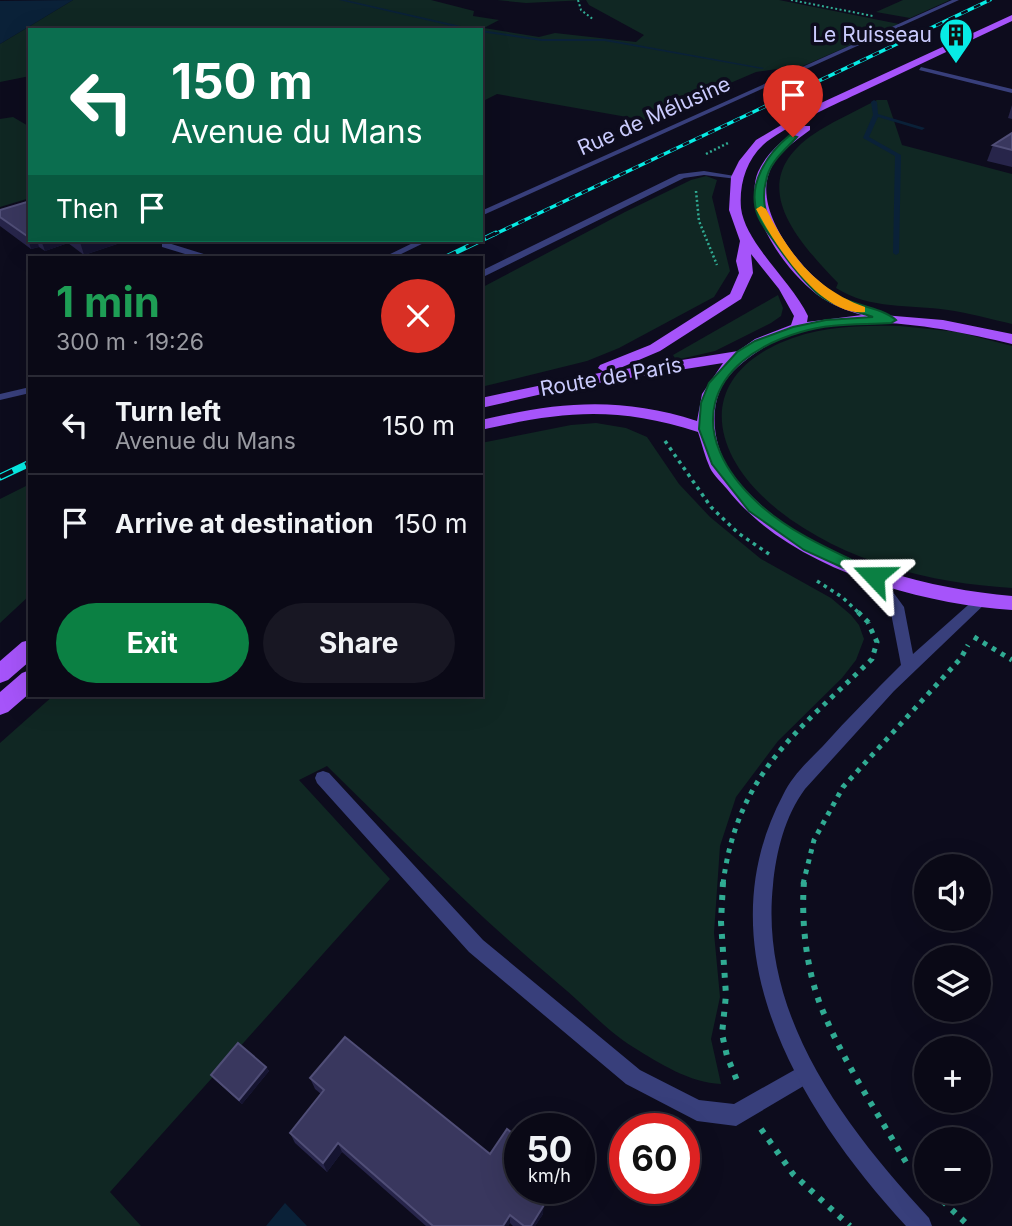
<!DOCTYPE html>
<meta charset="utf-8">
<style>
body{margin:0;font-family:Inter,sans-serif;background:#181723;color:#f1f3f6;height:100vh;display:flex;flex-direction:column;font-size:26px;white-space:nowrap}
*{box-sizing:border-box;margin:0}
p{font-size:23px;color:#999aa1}
.icon{flex:none;width:38px;height:38px;fill:none;stroke:currentColor;stroke-width:2;stroke-linecap:round;stroke-linejoin:round}
.map{position:relative;flex:1;overflow:hidden}
.drawer{position:absolute;left:28px;top:256px;width:455px;height:441px;display:flex;flex-direction:column;background:#0a0916;border-radius:0px;box-shadow:0 7px 28px #0002,0 0 0 2px #2a2a35}
.drawer>*{flex:none}
.hud{position:absolute;left:28px;top:28px;width:455px;height:214px;border-radius:0px;box-shadow:0 7px 28px #0002,0 0 0 2px #2a2a35;background:#0b6e4f;color:#fff;overflow:hidden}
.buttons{position:absolute;left:914px;top:854px;display:grid;gap:14px}
.buttons a{display:grid;place-items:center;width:77px;height:77px;border-radius:50%;background:#0a0916;box-shadow:0 7px 28px #0002,0 0 0 2px #2a2a35;font-size:35px}
.speed{position:absolute;left:504px;top:1113px;display:flex;gap:14px;font-size:35px;font-weight:700;text-align:center}
.speed>*{display:grid;place-content:center;width:91px;height:91px;border-radius:50%;background:#0a0916;box-shadow:0 7px 28px #0002,0 0 0 2px #2a2a35;line-height:1}
.speed small{font-size:18px;font-weight:400}
.speed .limit{border:10px solid #d22;background:#fff;color:#111}
.pin{position:absolute;display:grid;place-items:center;width:60px;height:60px;color:#fff;margin:-72px -30px;border-radius:50% 50% 50% 0;rotate:-45deg;box-shadow:0 0 7px #0007}
.pin .icon{rotate:45deg}
.me{position:absolute;width:77px;margin:-38px;rotate:293deg;stroke-linejoin:round;filter:drop-shadow(0 0 5px #0008)}
.turn{display:flex;align-items:center;gap:24px;height:147px;padding:0 28px;font-size:32px}
.turn .icon{width:91px;height:91px;stroke-width:2.5}
.turn b{display:block;font-size:49px;line-height:60px}
.then{display:flex;align-items:center;height:66px;padding:0 28px;background:#0003;gap:14px;font-size:26px}
.round{display:grid;place-items:center;flex:none;width:74px;height:74px;border-radius:37px;background:#181723}
.headline{display:flex;align-items:center;justify-content:space-between;height:119px;padding:0 28px}
h1{font-size:42px;font-weight:700;line-height:52px;color:#1e9e55}
.action{display:flex;gap:14px;margin-top:auto;padding:14px 28px}
.action a{flex:1;height:80px;border-radius:42px;background:#0b8043;color:#fff;font-size:28px;font-weight:700;line-height:80px;text-align:center}
.action a+a{background:#181723;color:#f1f3f6}
ul{padding:0;list-style:none}
li{display:flex;align-items:center;gap:21px;height:98px;padding:0 28px;border-top:2px solid #2a2a35}
li div{flex:1}
li b{display:block;font-size:26px}
li em{font-style:normal}
.map>svg:first-child{display:block}
</style>
<div class="map">
<svg width="1012" height="1226" viewBox="0 0 1012 1226">
<rect width="100%" height="100%" fill="#0d0c1d"/>
<path fill="#102723" d="M73 0H431L474 11 473 16 499 20 484 28 539 37 555 33 636 42 644 35 589 5 586 0 526 3 497 0H779L899 24 787 73 777 69 756 72 644 120 497 94 481 102V30H30V76L0 82V44Z
M903 0H950L910 18 876 12Z
M877 100H887L902 145 1012 174V324C991 319 969 313 948 310 909 304 871 310 836 288L838 283C792 235 742 178 820 130 838 119 858 110 877 100Z
M13 117 30 127V198L0 207V119Z
M706 176 717 180 712 197 730 271 714 297 619 348 587 361 481 387V288L625 212 691 180Z
M778 295 783 308 781 316 771 323 715 351 676 360 673 355Z
M900 326 958 332 1012 346V588C930 583 844 562 778 510 714 459 692 383 780 343 818 326 860 325 900 326Z
M596 423 626 428 647 437 679 484 710 517 761 559 831 598 851 615 859 625 864 639 856 660 842 678 778 741 736 797 720 846 714 933 720 997 711 1039 721 1084C690 1083 659 1063 633 1047 607 1031 584 1005 560 985 478 916 403 841 327 766L299 780 390 879 110 1192 141 1226H0V743L54 695H481V443L571 425Z
M30 484V595L0 623V499Z"/>
<path fill="#0a2138" d="M73 0 0 44V1Z
M285 1203 307 1226H266Z"/>
<g fill="none" stroke-linecap="round" stroke-linejoin="round">
<path fill="#0a2138" fill-rule="evenodd" d="M339 0H346L478 30H469Z
M481 30 542 39H605L764 68 762 69 605 41H542L481 32Z
M874 100 877 102 878 114 925 128 922 130 878 117 869 137 901 155 899 253 896 255 893 253 895 156 863 138 873 115 871 102Z"/>
<path stroke="#30ab93" stroke-width="2" stroke-dasharray="2 2.5" stroke-linecap="butt" d="M578 0 581 10 594 20
M791 0 873 16"/>
<path stroke="#30ab93" stroke-width="2.5" stroke-dasharray="2 2.5" stroke-linecap="butt" d="M706 154 730 142
M696 191 699 221 717 265"/>
<path stroke="#30ab93" stroke-width="3.5" stroke-dasharray="3.5 4.5" stroke-linecap="butt" d="M665 441 711 507 738 533 769 554
M817 581 842 597 860 614"/>
<path stroke="#30ab93" stroke-width="5" stroke-dasharray="4.5 6" stroke-linecap="butt" d="M858 612 869 623
M974 637 1012 660
M723 884C737 773 798 731 872 659L877 642 868 623
M803 884 814 840 843 787 961 658 968 645"/>
<path stroke="#30ab93" stroke-width="6" stroke-dasharray="5 8" stroke-linecap="butt" d="M723 882 721 922 726 995 722 1034 727 1056 738 1083
M804 882C801 920 806 967 820 1004 842 1060 877 1112 907 1164
M761 1129 793 1174 850 1226
M933 1192 969 1226"/>
<path fill="#383f7b" fill-rule="evenodd" d="M921 67 1012 89V93L919 70Z
M165 242 207 255 208 257H195L162 247V243Z
M30 387V393L0 400V394Z
M323 771 329 773 483 940 640 1070 699 1100 734 1104 805 1064 812 1067 815 1074 812 1081 736 1126 697 1121 626 1084 469 952 317 783 315 778 317 773Z"/>
<path fill="#383f7b" fill-rule="evenodd" d="M952 0H959L481 216V211Z
M704 171 741 177 737 179 704 175 684 178 481 278V271L679 174Z
M419 240H430L395 257H384Z
M874 571 879 573 904 607 913 654 976 598 981 596 988 601 894 691 805 789C785 816 776 852 773 885 759 1016 845 1127 929 1218L932 1226H906C801 1112 701 950 783 795 792 776 808 761 823 746 848 718 874 692 901 665L890 608 867 576Z"/>
<path fill="#a654fa" fill-rule="evenodd" d="M1012 15V21C960 45 909 70 857 94 832 106 783 127 763 145 746 161 739 185 741 208 745 243 792 282 808 316L807 322 862 315C848 311 834 306 822 298 790 277 741 212 758 172 767 152 785 138 802 126H810V130C794 142 776 154 769 173 754 213 803 274 836 294 849 303 866 307 881 312L883 315 943 320 1012 334V344C932 325 826 303 754 354 739 365 726 375 719 393 710 416 715 448 729 469 786 553 917 588 1012 596V610C916 603 789 568 727 489 722 483 714 476 710 468 705 457 702 444 698 432 616 406 564 411 481 430V420C559 402 619 396 697 421L702 394 723 363 573 387 481 408V398L604 372 598 368 600 365 650 345 730 294 739 273 736 261 740 241 729 210 731 177 739 161 756 140 810 108ZM751 254 779 289 794 316 791 325 755 339 738 351 613 371 660 351 741 299 753 273Z
M30 640V661L8 680 0 683V661L22 642Z
M30 670V693L8 712 0 715V692L22 673Z"/>
<g stroke="#07ece5" stroke-width="3.5">
<path id="rail-far2" d="M493 235 990 0"/>
</g>
<g stroke="#07ece5" stroke-width="5">
<path id="rail-far1" d="M446 257 496 233"/>
</g>
<g stroke="#07ece5" stroke-width="7">
<path id="rail" d="M0 477 30 463"/>
</g>
<use href="#rail-far2" stroke="#0d0c1d" stroke-width="2.5" stroke-dasharray="7" stroke-linecap="butt"/>
<use href="#rail-far1" stroke="#0d0c1d" stroke-width="3.5" stroke-dasharray="11" stroke-linecap="butt"/>
<use href="#rail" stroke="#0d0c1d" stroke-width="4.5" stroke-dasharray="14" stroke-linecap="butt"/>
</g>
<path fill="#27254a" d="M1012 105V119L1008 118Z
M1012 133V167L987 161 993 145Z
M0 210 30 240H126V241L84 255 68 243 45 251 39 247 31 249 0 226Z
M266 1067 269 1071 242 1104 214 1079 211 1075Z
M310 1078 520 1188H527L526 1191 543 1214 535 1226H513L510 1223 508 1226H426L342 1152 327 1172 295 1143 290 1133 321 1094 315 1089Z"/>
<path fill="#151430" d="M30 235V240H37L39 247 31 249 27 236Z
M41 240H67L68 243 45 251Z
M88 240H126V241L84 255 80 242Z
M266 1067 269 1071 242 1104 239 1100Z
M338 1143 342 1152 327 1172 323 1163Z
M544 1205 543 1214 535 1226H531Z
M510 1215V1223L508 1226H503Z"/>
<path fill="#39375e" stroke="#504e77" stroke-width="2" d="M1012 133V150L993 145Z
M30 201V235L27 236 0 217V210Z
M345 1037 490 1154 507 1129 520 1139V1188H523L544 1205 531 1226H524L510 1215 503 1226H433L338 1143 323 1163 290 1133 324 1090 310 1078Z
M238 1043 266 1067 239 1100 211 1075Z"/>
<path fill="#0b8043" stroke="#07532c" stroke-width="2" d="M790 135 797 137C785 150 769 162 766 181 763 192 763 208 769 218 781 244 815 287 841 298 858 306 882 308 896 320L891 323C861 325 830 323 801 332 704 360 683 435 759 504 793 535 838 553 879 573L882 576 874 582 804 550 749 511 712 464 699 429 701 403 709 383 737 352 755 341 793 327 826 320 873 317C855 311 833 306 818 294 802 280 788 261 776 244 770 235 762 226 758 216 746 185 767 154 790 135Z"/>
<path fill="#f59e0b" d="M761 206 766 209C790 255 815 289 865 307V312C820 317 774 243 756 209Z"/>
<defs>
<g id="building-pin" transform="scale(1.75)"><path d="M0 17L-7.5 6A9.5 9.5 0 1 1 7.5 6Z" fill="#07ece5" stroke="#0d0c1d"/><path d="M-4-6H4V6H1V3H-1V6H-4ZM-2.5-4.3h1.7v1.8h-1.7ZM.8-4.3h1.7v1.8H.8ZM-2.5-1h1.7V.8h-1.7ZM.8-1h1.7V.8H.8Z" fill="#111"/></g>
</defs>
<g fill-rule="evenodd">
<use href="#building-pin" x="956" y="35"/>
</g>
<g text-anchor="middle" stroke-width="7" stroke-linejoin="round" paint-order="stroke">
<g font-size="21" fill="#cacbfd" stroke="#0d0c1d" text-anchor="end">
<text x="932" y="42">Le Ruisseau</text>
</g>
<g font-size="21" fill="#cacbfd" stroke="#0d0c1d">
<text transform="translate(654 116) rotate(-24)" y="7">Rue de Mélusine</text>
<text transform="translate(611 377) rotate(-10)" y="7">Route de Paris</text>
</g>
</g>
</svg>
<div class="buttons">
<a><svg class="icon" aria-label="sound" viewBox="0 0 24 24"><path d="M4 9h4l5-4v14l-5-4H4zM17 9q2 3 0 6"/></svg></a>
<a><svg class="icon" aria-label="layers" viewBox="0 0 24 24"><path d="M12 4l9 5-9 5-9-5zM3 14l9 5 9-5"/></svg></a>
<a>+</a>
<a>−</a>
</div>
<div class="speed"><div>50<small>km/h</small></div><div class="limit">60</div></div>
<div class="pin" style="left:793px;top:137px;background:#d93025"><svg class="icon" aria-label="arrive" viewBox="0 0 24 24"><path d="M6 21V4h12l-3 4 3 4H6"/></svg></div>
<svg class="me" style="left:874px;top:576px" viewBox="-20 -20 40 40"><path d="M0-17L14 15 0 8-14 15z" fill="#0b8043" stroke="#fff" stroke-width="4"/></svg>
<div class="hud">
<div class="turn"><svg class="icon" aria-label="left" viewBox="0 0 24 24"><path d="M17 20v-9H6M10 6l-5 5 5 5"/></svg><div><b>150 m</b>Avenue du Mans</div></div>
<div class="then">Then<svg class="icon" aria-label="arrive" viewBox="0 0 24 24"><path d="M6 21V4h12l-3 4 3 4H6"/></svg></div>
</div>
<section class="drawer">
<div class="headline"><div><h1>1 min</h1><p>300 m · 19:26</p></div><a class="round" style="background:#d93025;color:#fff"><svg class="icon" aria-label="close" viewBox="0 0 24 24"><path d="M6 6l12 12M18 6L6 18"/></svg></a></div>
<ul>
<li><svg class="icon" aria-label="left" viewBox="0 0 24 24"><path d="M17 20v-9H6M10 6l-5 5 5 5"/></svg><div><b>Turn left</b><p>Avenue du Mans</p></div><em>150 m</em></li>
<li><svg class="icon" aria-label="arrive" viewBox="0 0 24 24"><path d="M6 21V4h12l-3 4 3 4H6"/></svg><div><b>Arrive at destination</b></div><em>150 m</em></li>
</ul>
<div class="action"><a>Exit</a><a>Share</a></div>
</section>
</div>
